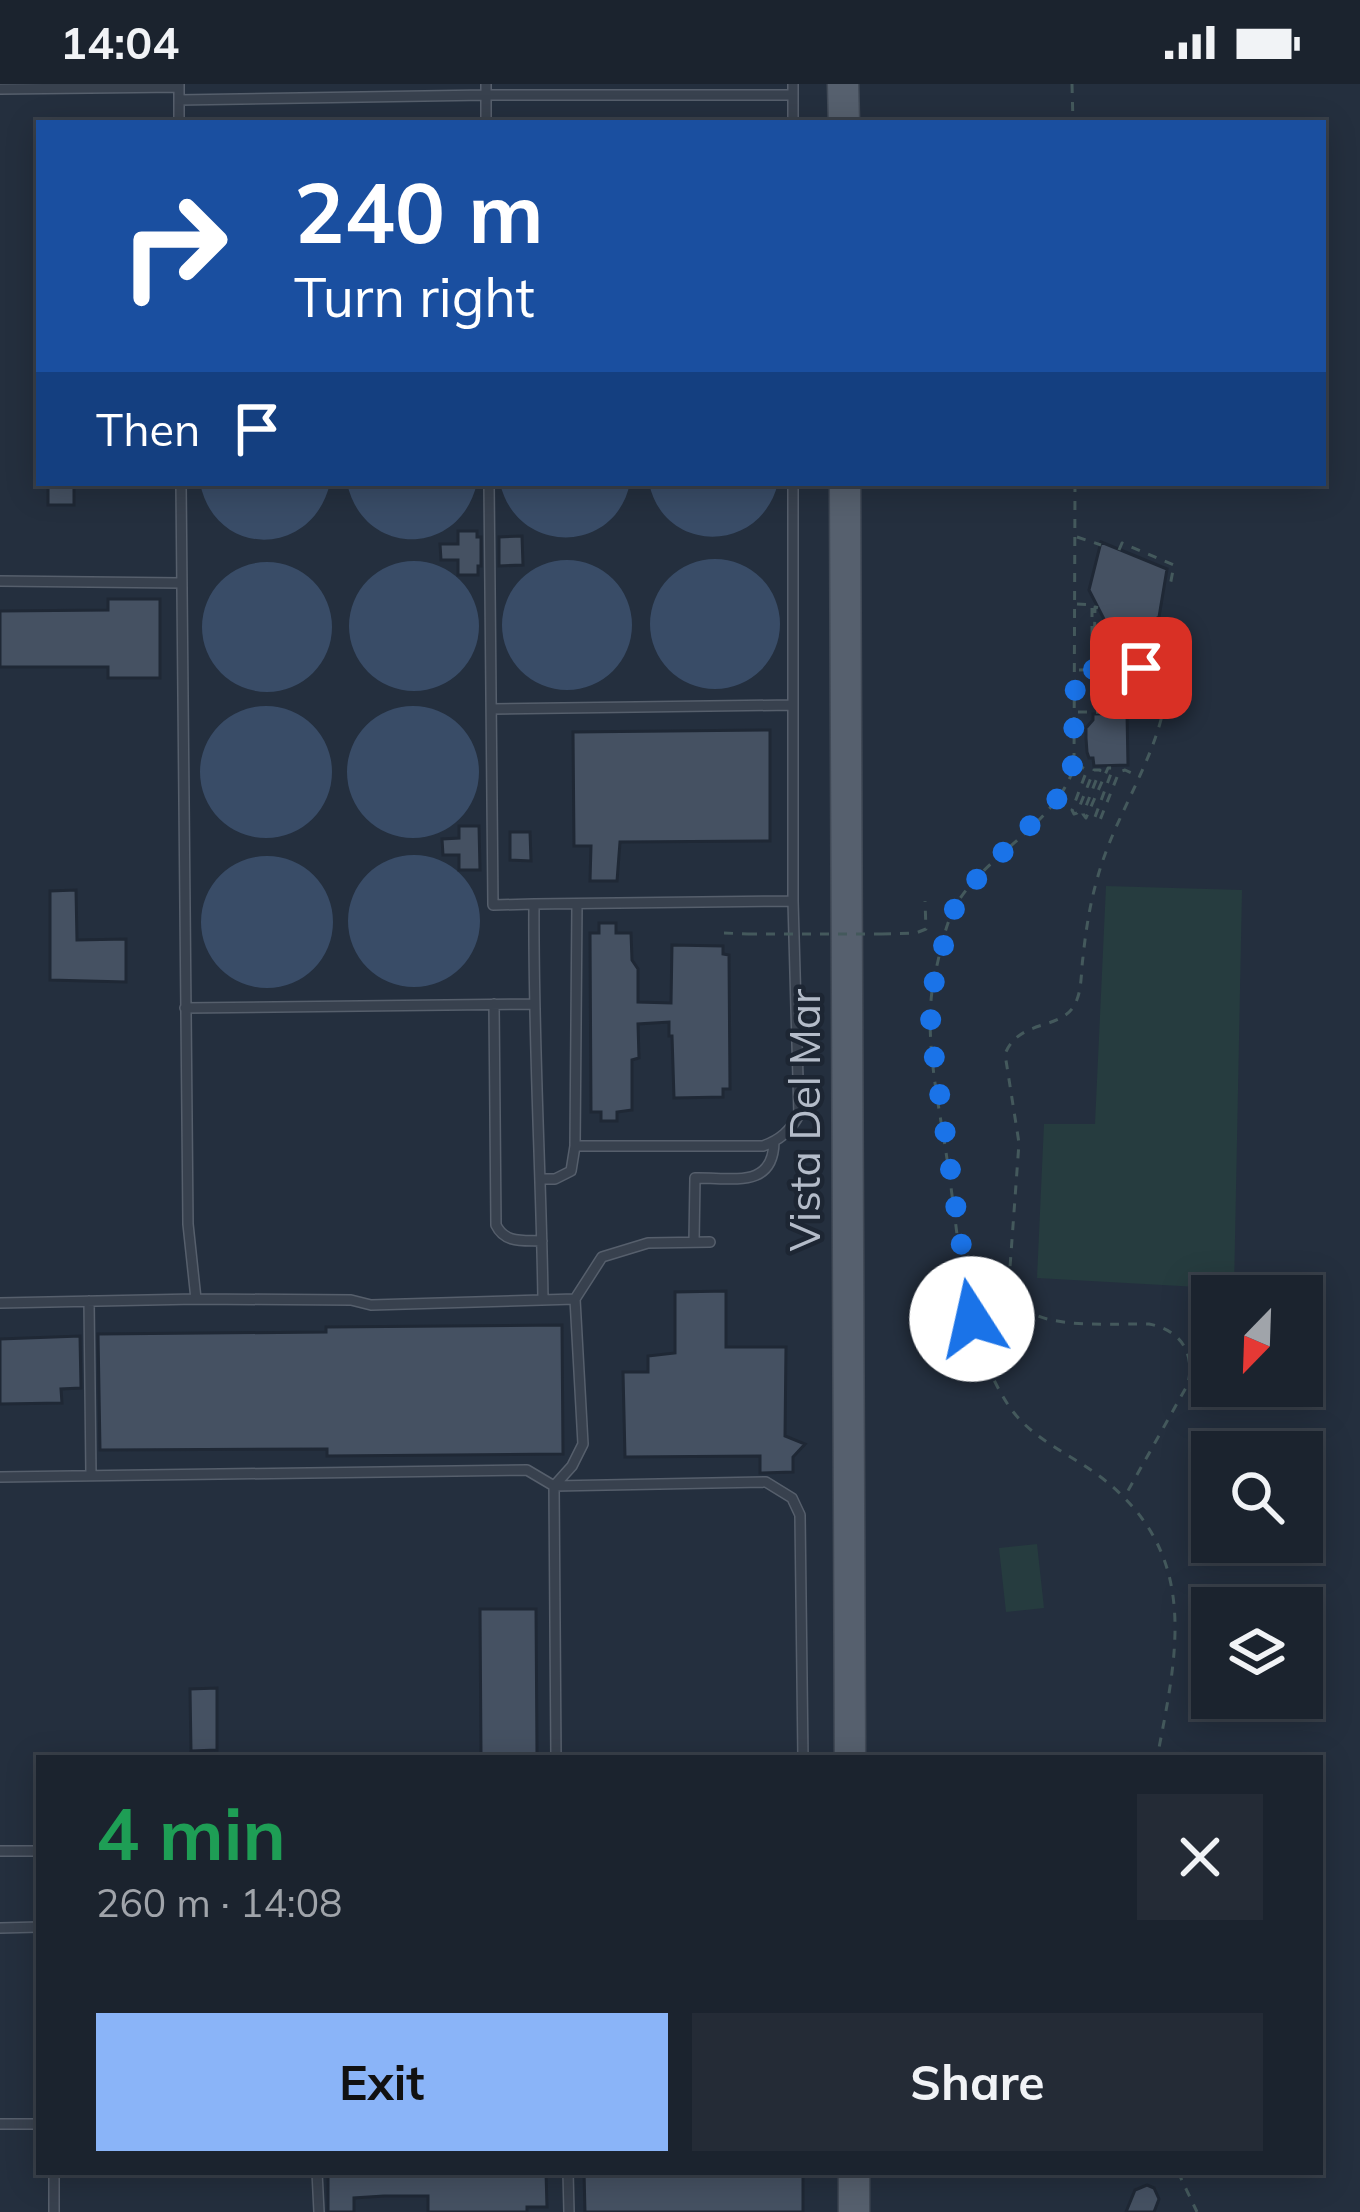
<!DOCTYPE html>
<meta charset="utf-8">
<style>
body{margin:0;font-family:Mulish,sans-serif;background:#242b36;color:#f1f3f6;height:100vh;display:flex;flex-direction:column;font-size:45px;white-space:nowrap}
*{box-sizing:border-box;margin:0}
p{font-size:39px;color:#a0a4aa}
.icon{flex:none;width:66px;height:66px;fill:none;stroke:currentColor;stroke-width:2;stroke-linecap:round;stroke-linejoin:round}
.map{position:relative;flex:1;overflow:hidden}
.details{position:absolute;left:36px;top:1671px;width:1287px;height:420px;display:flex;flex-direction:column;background:#1b232e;border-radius:0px;box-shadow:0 6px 30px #0003,0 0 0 3px #39404a}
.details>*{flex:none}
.banner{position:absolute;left:36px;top:36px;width:1290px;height:366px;border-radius:0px;box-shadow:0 6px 30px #0003,0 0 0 3px #39404a;background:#1a4fa0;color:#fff;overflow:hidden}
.needle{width:78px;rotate:203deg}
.buttons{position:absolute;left:1191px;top:1191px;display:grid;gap:24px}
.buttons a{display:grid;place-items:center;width:132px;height:132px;border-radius:0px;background:#1b232e;box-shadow:0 6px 30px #0003,0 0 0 3px #39404a;font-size:60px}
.pin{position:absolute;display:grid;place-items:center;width:102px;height:102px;color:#fff;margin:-51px;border-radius:24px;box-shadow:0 6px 18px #0006}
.me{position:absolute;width:132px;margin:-66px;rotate:350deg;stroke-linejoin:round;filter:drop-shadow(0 0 9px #0008)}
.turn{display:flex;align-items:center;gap:42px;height:252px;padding:0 60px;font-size:54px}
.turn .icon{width:156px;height:156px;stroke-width:2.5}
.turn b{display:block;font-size:84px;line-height:102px}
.then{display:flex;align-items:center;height:114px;padding:0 60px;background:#0003;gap:24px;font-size:45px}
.round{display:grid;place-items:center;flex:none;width:126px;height:126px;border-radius:0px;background:#242b36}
.head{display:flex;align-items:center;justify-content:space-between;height:204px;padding:0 60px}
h1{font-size:72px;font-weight:700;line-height:90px;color:#1e9e55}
.cta{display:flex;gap:24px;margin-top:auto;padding:24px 60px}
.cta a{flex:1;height:138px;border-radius:0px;background:#8ab4f8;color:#111;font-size:48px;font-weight:700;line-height:138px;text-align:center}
.cta a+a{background:#242b36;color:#f1f3f6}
.status{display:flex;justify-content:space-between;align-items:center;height:84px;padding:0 60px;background:#1b232e;direction:ltr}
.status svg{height:33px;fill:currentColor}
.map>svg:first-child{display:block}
</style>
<div class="status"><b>14:04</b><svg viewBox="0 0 49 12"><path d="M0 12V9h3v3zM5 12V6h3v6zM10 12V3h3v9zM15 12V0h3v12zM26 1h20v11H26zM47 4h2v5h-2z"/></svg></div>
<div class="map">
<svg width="1360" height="2128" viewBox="0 0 1360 2128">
<rect width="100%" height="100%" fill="#242f3e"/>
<path fill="#263c3f" d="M1106 802 1242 806 1234 1205 1037 1194 1044 1040H1095Z
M1037 1460 1044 1524 1006 1528 999 1464Z"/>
<path fill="#394c67" d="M200 399H330C313 474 215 475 200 399Z
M347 399H477C460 474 363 474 347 399Z
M500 399H630C615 472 516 471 500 399Z
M649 399H778C761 470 664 471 649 399Z
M650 540a65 65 0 1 1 130 0a65 65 0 1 1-130 0Z
M502 541a65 65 0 1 1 130 0a65 65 0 1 1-130 0Z
M349 542a65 65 0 1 1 130 0a65 65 0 1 1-130 0Z
M202 543a65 65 0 1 1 130 0a65 65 0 1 1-130 0Z
M347 688a66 66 0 1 1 132 0a66 66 0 1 1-132 0Z
M200 688a66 66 0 1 1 132 0a66 66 0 1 1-132 0Z
M348 837a66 66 0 1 1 132 0a66 66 0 1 1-132 0Z
M201 838a66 66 0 1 1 132 0a66 66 0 1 1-132 0Z"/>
<path fill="#455162" stroke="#1f2835" stroke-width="3" d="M48 399H74V421H48Z
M458 447H477V453H481V482H478V491H458V476H441L440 460H458Z
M522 452 523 481 499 482V453Z
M1101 458 1167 485 1159 533 1144 541 1110 574 1098 570V550L1104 535 1089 506Z
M108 515H160V594H108V583H0V527L108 526Z
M1127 629 1128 681 1094 682 1093 674H1089L1087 668 1086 654V644L1093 636V630Z
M770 646V757L620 758 617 797H590L591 762H574L573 648Z
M459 742H479L480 786H459V771H443L442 755 459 754Z
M510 748H530L531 777 510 776Z
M76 806 77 856 126 855V898L50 896V807Z
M599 839H616V849H631L632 876 638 885V918L671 919 672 861 723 862V870L729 871 730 1005H723V1013L674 1014 672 952H669V938L638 940 639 974 632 976V1026L617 1028V1037H601V1028H591L590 849H599Z
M726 1207V1263H786L785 1352 805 1360 793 1373V1388L760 1389V1372L625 1373 623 1288H648V1272L675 1269V1208Z
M562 1241 563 1370 327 1372V1365L100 1366 98 1250 326 1248V1243Z
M80 1252 81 1304 61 1305 62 1319 0 1320V1255Z
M480 1525H536L537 1670H523V1674H495V1670H481Z
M217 1604V1666L191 1667 190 1605Z
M328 2088H546L547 2123H527V2128H428V2112H384L354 2114V2128H328Z
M584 2088H803V2128H585Z
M1147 2101 1154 2104 1159 2115 1154 2128H1126L1135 2106Z"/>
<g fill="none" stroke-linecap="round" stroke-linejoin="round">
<g stroke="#565f6c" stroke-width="12">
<path id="service" d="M179 0V39
M486 0V39
M793 0V39
M0 5 179 3
M179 16 486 11H793
M181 399 188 1140 196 1215
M489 399 493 821 534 820
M0 497 181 499
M492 625 792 621
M494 920 496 1141C505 1160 524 1156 542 1157
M185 924 533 920
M575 1062 577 820
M542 1095H555L571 1087 575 1062H763C780 1056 790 1047 799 1031L793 817V399
M694 1158 695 1094C731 1093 773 1106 774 1058
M543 1215C541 1084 533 952 534 820L793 817
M89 1217 91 1391
M0 1219 196 1215 351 1216 371 1221 575 1215
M0 1393 527 1386 554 1402 766 1398 792 1414 800 1431 803 1674
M556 1674 554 1402 572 1382 583 1360 575 1215 602 1173 648 1159 710 1158
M0 1767H39
M0 1844 39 1843
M0 2040H39
M54 2088V2128
M317 2088 319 2128
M568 2088 569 2128"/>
</g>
<g stroke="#414a57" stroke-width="33">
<path id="primary" d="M843 0 844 39
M845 399 850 1674
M854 2088V2128"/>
</g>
<path stroke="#44595c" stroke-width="3" stroke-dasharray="9 9" stroke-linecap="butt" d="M1072 0 1073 39
M1075 399 1074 683C1057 739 985 771 956 821 945 840 940 869 935 890 921 952 941 1027 949 1089 956 1137 960 1187 971 1233 979 1263 993 1300 1011 1325 1034 1356 1068 1369 1098 1391 1201 1468 1178 1566 1157 1674
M1077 453 1101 461
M1119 466 1122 459 1174 481 1170 502
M1077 520 1092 521V578L1094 580 1095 523 1099 524
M1079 586 1141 584 1166 566C1178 649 1119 716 1098 792 1090 819 1086 845 1083 873 1081 887 1082 905 1076 918 1063 948 1020 933 1005 970L1019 1059 1009 1197C1013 1206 1016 1216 1023 1223 1047 1246 1117 1239 1149 1240 1181 1246 1195 1269 1188 1300L1125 1412
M1078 628 1158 629
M1076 680 1087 686 1072 726 1074 730 1077 729 1094 686H1100L1083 730 1086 734 1108 684H1113L1095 733 1097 737 1100 736 1119 688 1125 686 1140 693
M724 849 748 850
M882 850 916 849 926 845 925 817
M1178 2088 1197 2128"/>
<use href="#service" stroke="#38414e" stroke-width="9"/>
<use href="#primary" stroke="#56606e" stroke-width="30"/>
<path stroke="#44595c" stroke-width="3" stroke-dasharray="9 9" stroke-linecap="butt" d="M748 850H882"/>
</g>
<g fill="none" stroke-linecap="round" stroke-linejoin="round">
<path stroke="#1a73e8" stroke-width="21" stroke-dasharray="0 37.8" d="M972 1235 930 943 935 890 956 820 982 789 1058 714 1072 692 1076 586 1141 584"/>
</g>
<g text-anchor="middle" stroke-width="9" stroke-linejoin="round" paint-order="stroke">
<g font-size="42" fill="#b4bcc9" stroke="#1d2633">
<text transform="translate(805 1036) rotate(-90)" y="15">Vista Del Mar</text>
</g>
</g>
</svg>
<div class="buttons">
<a><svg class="needle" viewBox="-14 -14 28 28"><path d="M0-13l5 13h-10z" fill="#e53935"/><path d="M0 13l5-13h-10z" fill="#a0a4aa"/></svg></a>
<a><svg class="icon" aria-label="search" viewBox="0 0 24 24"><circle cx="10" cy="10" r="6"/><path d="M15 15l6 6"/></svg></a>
<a><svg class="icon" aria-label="layers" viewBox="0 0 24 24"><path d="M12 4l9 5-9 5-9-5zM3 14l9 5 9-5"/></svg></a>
</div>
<div class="pin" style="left:1141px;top:584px;background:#d93025"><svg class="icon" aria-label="arrive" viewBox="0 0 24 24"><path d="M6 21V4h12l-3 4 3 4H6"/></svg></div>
<svg class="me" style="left:972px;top:1235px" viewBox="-20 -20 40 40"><circle r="19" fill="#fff"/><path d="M0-13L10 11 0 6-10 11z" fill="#1a73e8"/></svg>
<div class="banner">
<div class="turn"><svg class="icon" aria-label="right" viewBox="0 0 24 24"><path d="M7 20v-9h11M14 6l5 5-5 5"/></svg><div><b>240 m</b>Turn right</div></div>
<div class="then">Then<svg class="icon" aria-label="arrive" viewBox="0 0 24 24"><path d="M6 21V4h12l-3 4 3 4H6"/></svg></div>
</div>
<section class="details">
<div class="head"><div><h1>4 min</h1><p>260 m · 14:08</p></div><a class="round"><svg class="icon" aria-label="close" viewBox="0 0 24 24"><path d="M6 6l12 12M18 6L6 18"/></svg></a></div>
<div class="cta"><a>Exit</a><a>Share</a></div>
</section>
</div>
